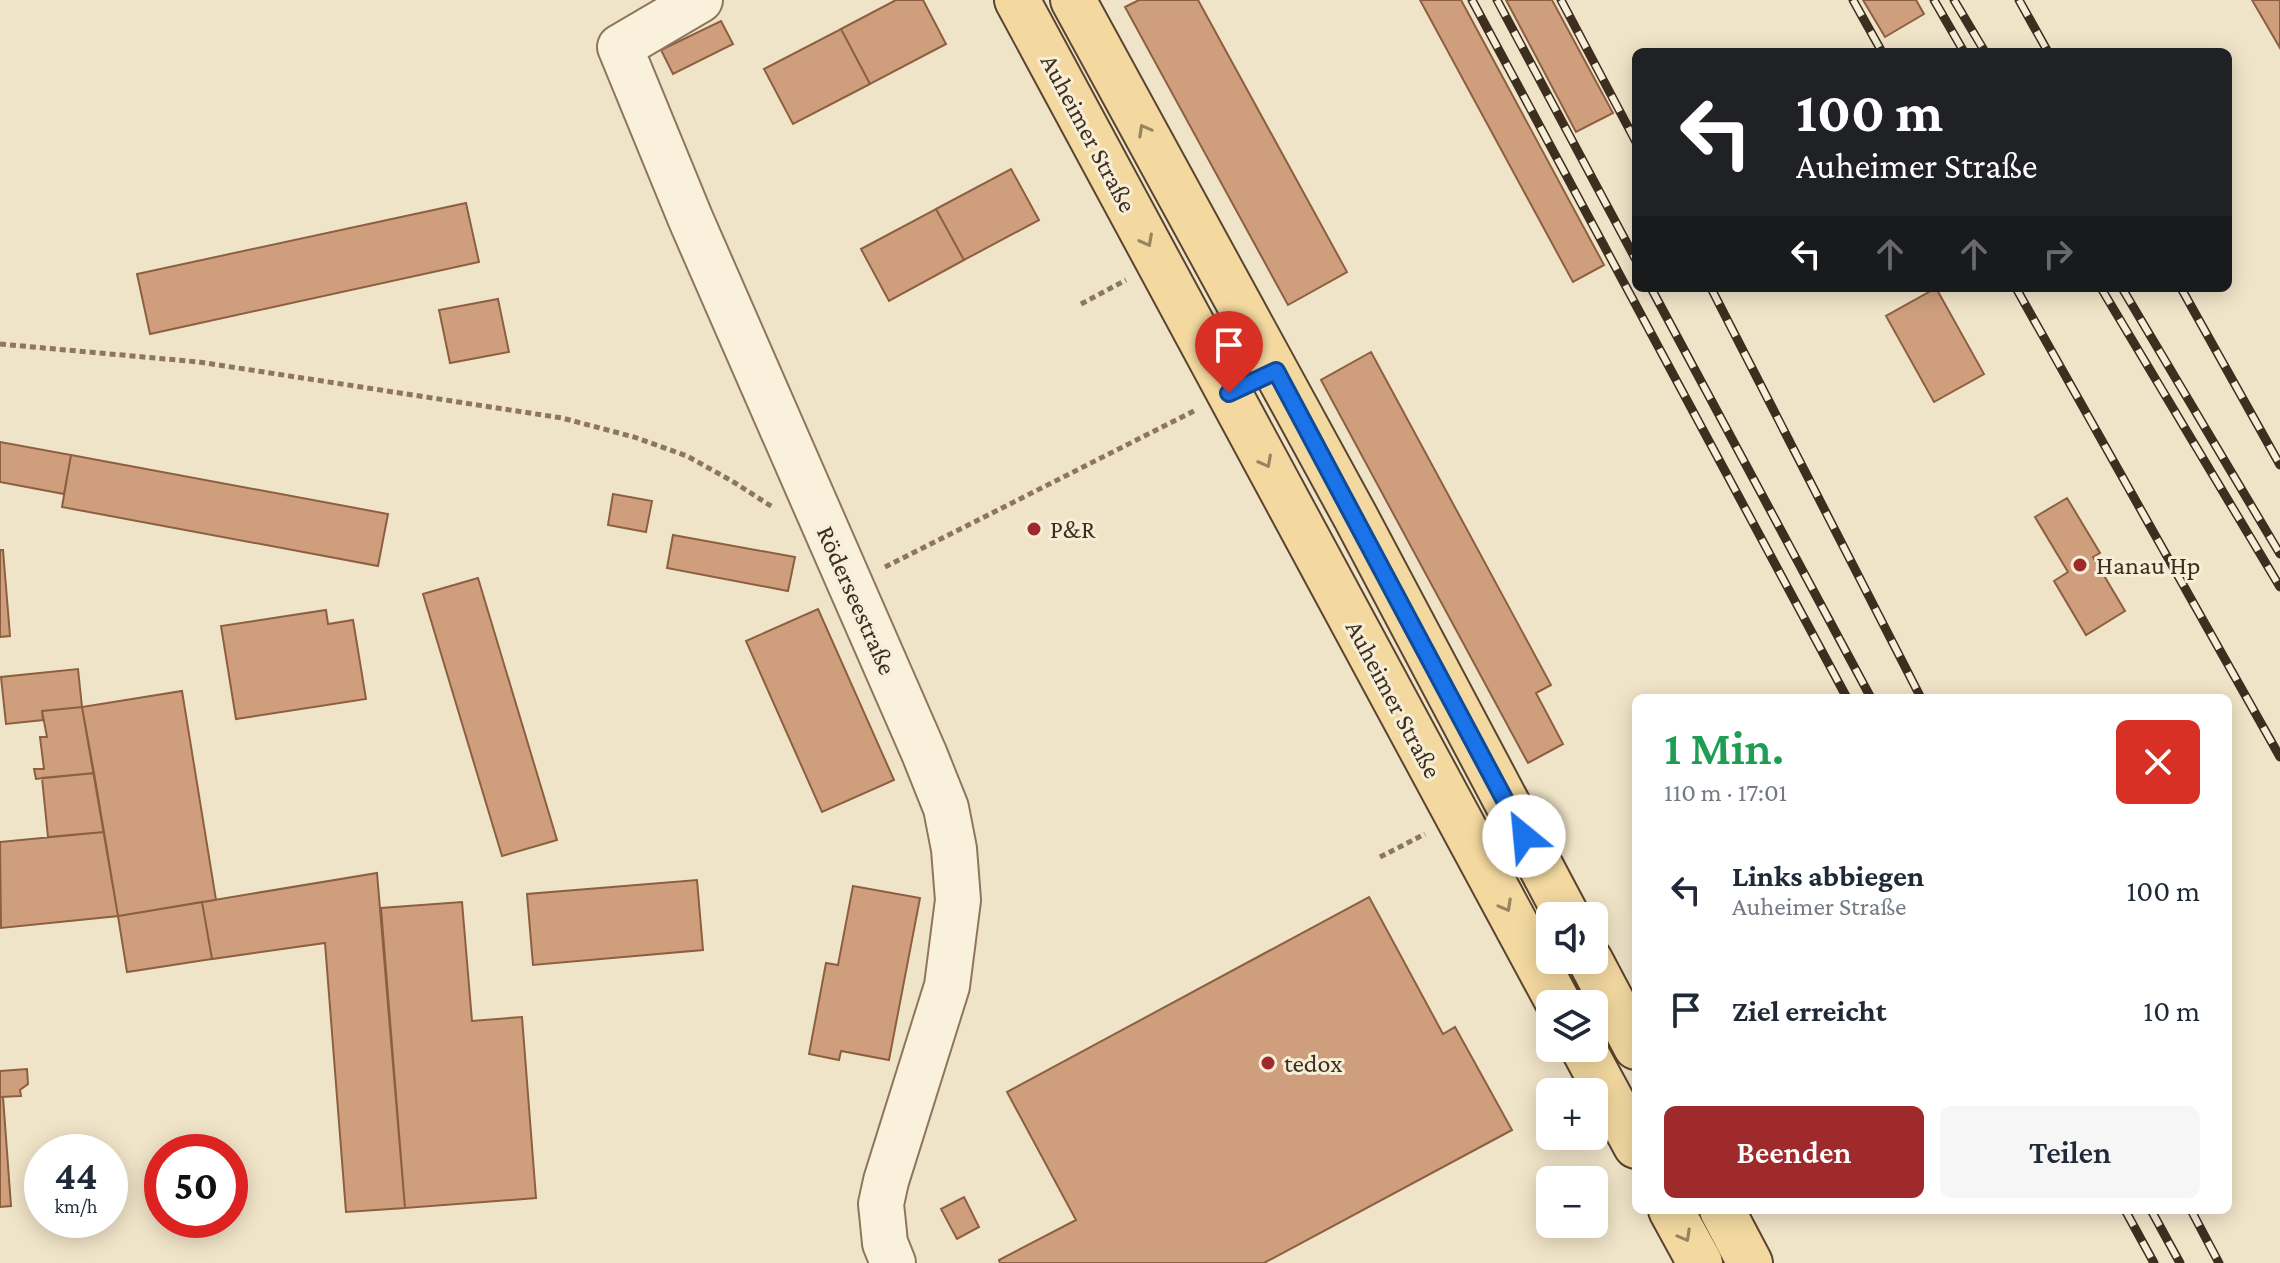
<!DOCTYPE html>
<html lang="de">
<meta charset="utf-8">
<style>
body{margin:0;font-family:"Crimson Pro",serif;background:#f6f6f7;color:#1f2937;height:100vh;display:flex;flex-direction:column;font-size:30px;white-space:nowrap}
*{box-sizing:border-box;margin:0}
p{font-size:26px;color:#747a83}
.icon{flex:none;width:44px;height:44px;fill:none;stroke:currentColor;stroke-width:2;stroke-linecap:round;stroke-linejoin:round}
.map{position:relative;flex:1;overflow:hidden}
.sheet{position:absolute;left:1632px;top:694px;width:600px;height:520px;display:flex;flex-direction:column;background:#fff;border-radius:12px;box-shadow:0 4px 20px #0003}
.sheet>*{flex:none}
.hud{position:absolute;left:1632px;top:48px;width:600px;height:244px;border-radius:12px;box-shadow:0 4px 20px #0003;background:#202124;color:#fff;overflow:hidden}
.buttons{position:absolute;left:1536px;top:902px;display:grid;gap:16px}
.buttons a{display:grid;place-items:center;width:72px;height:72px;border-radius:12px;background:#fff;box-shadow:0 4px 20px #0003;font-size:40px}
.speed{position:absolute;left:24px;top:1134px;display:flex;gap:16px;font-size:40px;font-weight:700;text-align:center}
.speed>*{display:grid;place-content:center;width:104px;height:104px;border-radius:50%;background:#fff;box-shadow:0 4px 20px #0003;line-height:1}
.speed small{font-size:20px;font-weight:400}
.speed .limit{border:12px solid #d22;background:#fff;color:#111}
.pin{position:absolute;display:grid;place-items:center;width:68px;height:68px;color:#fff;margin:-82px -34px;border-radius:50% 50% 50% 0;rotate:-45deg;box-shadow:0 0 8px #0007}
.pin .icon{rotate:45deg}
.me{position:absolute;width:88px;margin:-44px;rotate:332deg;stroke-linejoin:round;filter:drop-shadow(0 0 6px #0008)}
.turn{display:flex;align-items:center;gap:28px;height:168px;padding:0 32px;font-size:36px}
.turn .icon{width:104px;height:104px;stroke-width:2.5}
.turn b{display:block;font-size:56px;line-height:68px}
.lanes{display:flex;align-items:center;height:76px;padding:0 32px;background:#0003;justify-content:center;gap:40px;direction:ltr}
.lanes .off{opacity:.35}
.round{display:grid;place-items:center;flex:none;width:84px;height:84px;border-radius:12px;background:#f6f6f7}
.headline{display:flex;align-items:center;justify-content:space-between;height:136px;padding:0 32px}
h1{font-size:48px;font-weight:600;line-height:60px;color:#1e9e55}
.button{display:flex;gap:16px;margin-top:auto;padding:16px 32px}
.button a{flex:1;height:92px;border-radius:12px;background:#9e2a2b;color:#fff;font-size:32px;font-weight:600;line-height:92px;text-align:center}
.button a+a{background:#f6f6f7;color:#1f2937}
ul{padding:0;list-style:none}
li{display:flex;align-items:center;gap:24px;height:120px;padding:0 32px}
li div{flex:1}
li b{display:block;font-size:30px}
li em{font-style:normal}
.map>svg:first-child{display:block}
</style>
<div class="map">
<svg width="2280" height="1263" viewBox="0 0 2280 1263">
<rect width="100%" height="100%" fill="#f0e4c8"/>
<path fill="#cf9f7d" stroke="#8d5f41" stroke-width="2" d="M896 0H923L946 44 870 84 841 29Z
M1139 0H1198L1347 272 1288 305 1125 7Z
M1420 0H1461L1604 265 1573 282Z
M1506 0H1552L1613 113 1576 132Z
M1863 0H1916L1924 14 1885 37Z
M2252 0H2280V48Z
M721 21 733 44 673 74 661 50Z
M841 29 870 84 793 124 764 69Z
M1011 169 1039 220 964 260 936 209Z
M466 203 479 262 150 334 137 274Z
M936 209 964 260 889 301 861 249Z
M1936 288 1984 374 1934 402 1886 316Z
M498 299 509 352 450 363 439 310Z
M1371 352 1551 685 1536 693 1563 744 1528 763 1321 380Z
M0 442 71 455 64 494 0 482Z
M71 455 388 514 378 566 62 507Z
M613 494 652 501 646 532 608 525Z
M2067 498 2100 553 2093 557 2125 611 2086 635 2054 581 2068 572 2035 517Z
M673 535 795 557 788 591 667 568Z
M0 550H3L10 636 0 637Z
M478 578 557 840 502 856 423 594Z
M818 609 894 780 822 812 746 641Z
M326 610 328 624 353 620 366 699 236 719 221 626Z
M78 669 82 707 42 711 43 720 6 724 1 677Z
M182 691 216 900 118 916 82 707Z
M82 707 94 773 36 779 34 769H44L40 737H47L42 711Z
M94 773 104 832 48 837 42 778Z
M104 832 118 916 1 928 0 842Z
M377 873 405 1208 346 1212 325 943 212 959 202 902Z
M697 880 703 950 533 965 527 894Z
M853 886 920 898 889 1060 841 1051 839 1060 809 1054 826 963 838 965Z
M1369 897 1443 1034 1455 1027 1512 1130 1264 1263H1000L999 1260 1076 1220 1007 1092Z
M202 902 212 959 127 972 118 916Z
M462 902 472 1021 522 1017 536 1198 405 1208 381 908Z
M27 1069 28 1084 20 1090 21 1096 0 1097V1071Z
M0 1097H3L11 1206 0 1207Z
M34 1176H42V1207H36Z
M964 1197 979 1227 957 1239 941 1209Z"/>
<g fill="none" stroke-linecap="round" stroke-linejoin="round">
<g stroke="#8d765c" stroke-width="48">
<path id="minor" d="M700 0 620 47 691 220 924 753 946 808 954 849 958 900 947 986 886 1181 881 1204 883 1223 885 1243 893 1263"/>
</g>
<g stroke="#5b4430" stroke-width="48">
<path id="major" d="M1017 0 1559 1004
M1073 0 1355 516 1567 916
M1590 960 1636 1047
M1583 1048 1636 1146
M1671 1210 1700 1263
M1722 1210 1750 1263"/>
</g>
<path stroke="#8d765c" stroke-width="5" stroke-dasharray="6 4" stroke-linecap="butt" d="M1081 304 1126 280
M0 344 199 362 562 418 634 437 687 456 732 481 774 508
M885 567 1194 411
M1380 857 1425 834"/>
<use href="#minor" stroke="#faf1dc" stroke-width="44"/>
<use href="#major" stroke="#f3d9a0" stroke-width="44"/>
<g stroke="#3d2e20" stroke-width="9">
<path id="rail" d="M1472 0 1847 698
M1497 0 1636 260
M1561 0 1636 142
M1853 0 1882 52
M1934 0 1964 52
M1954 0 1985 52
M2019 0 2048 52
M1651 288 1871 698
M1711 288 1921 698
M2016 288 2280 757
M2101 288 2280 587
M2122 288 2280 554
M2181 288 2280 465
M2125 1210 2154 1263
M2151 1210 2180 1263
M2191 1210 2219 1263"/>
</g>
<use href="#rail" stroke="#f7eed8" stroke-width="6" stroke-dasharray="18" stroke-linecap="butt"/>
</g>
<defs><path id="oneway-chevron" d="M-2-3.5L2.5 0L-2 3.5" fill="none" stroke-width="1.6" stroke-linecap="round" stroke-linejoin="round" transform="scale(2)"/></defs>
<g stroke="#988460">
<use href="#oneway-chevron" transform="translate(1144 130) rotate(-119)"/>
<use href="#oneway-chevron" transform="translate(1147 241) rotate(62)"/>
<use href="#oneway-chevron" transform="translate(1266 462) rotate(62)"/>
<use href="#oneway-chevron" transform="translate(1506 906) rotate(61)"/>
<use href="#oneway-chevron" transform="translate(1685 1236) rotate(61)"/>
</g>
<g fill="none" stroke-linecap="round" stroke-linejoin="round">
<g stroke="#114b97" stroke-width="20">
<path id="route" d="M1229 393 1276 371 1524 836"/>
</g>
<use href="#route" stroke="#1a73e8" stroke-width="14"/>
</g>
<g fill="#9e2a2b" stroke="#f7eed8" stroke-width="3">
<circle cx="1034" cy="529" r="8"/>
<circle cx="2080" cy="565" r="8"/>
<circle cx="1268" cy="1063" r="8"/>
</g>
<g text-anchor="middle" stroke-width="6" stroke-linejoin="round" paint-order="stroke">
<g font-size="26" fill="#3d2e20" stroke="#f7eed8">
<text transform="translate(1089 133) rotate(62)" y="9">Auheimer Straße</text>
<text transform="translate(857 600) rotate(66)" y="9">Röderseestraße</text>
<text transform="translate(1394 699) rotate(62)" y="9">Auheimer Straße</text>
</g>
<g font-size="26" fill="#3d2e20" stroke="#f7eed8" text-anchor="start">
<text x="1050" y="538">P&amp;R</text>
<text x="2096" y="574">Hanau Hp</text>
<text x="1284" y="1072">tedox</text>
</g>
</g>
</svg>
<div class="buttons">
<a><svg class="icon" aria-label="sound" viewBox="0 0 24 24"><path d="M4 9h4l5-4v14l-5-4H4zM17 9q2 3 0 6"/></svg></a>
<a><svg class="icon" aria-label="layers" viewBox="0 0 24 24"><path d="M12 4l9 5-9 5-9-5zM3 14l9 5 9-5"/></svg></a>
<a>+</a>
<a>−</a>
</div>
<div class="speed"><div>44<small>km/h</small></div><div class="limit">50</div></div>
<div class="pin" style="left:1229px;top:393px;background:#d93025"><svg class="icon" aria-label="arrive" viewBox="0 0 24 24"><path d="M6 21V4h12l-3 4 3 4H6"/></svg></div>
<svg class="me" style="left:1524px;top:836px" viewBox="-20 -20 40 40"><circle r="19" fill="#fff"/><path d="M0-13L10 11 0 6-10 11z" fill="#1a73e8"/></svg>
<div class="hud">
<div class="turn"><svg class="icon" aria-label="left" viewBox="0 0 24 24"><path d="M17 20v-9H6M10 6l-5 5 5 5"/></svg><div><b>100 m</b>Auheimer Straße</div></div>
<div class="lanes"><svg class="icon" aria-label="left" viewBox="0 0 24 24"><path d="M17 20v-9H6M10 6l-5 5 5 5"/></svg><svg class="icon off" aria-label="ahead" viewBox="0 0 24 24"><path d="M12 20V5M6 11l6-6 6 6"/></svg><svg class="icon off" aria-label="ahead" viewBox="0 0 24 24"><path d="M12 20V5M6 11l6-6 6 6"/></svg><svg class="icon off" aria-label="right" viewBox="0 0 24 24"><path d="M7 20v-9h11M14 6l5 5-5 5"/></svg></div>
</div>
<section class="sheet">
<div class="headline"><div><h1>1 Min.</h1><p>110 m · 17:01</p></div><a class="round" style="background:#d93025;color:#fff"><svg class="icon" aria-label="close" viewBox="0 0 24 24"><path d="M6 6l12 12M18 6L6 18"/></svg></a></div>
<ul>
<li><svg class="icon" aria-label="left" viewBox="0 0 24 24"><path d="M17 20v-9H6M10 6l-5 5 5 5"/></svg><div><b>Links abbiegen</b><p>Auheimer Straße</p></div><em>100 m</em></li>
<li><svg class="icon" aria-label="arrive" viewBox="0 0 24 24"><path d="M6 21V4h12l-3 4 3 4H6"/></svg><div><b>Ziel erreicht</b></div><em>10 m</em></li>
</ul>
<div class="button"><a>Beenden</a><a>Teilen</a></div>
</section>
</div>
